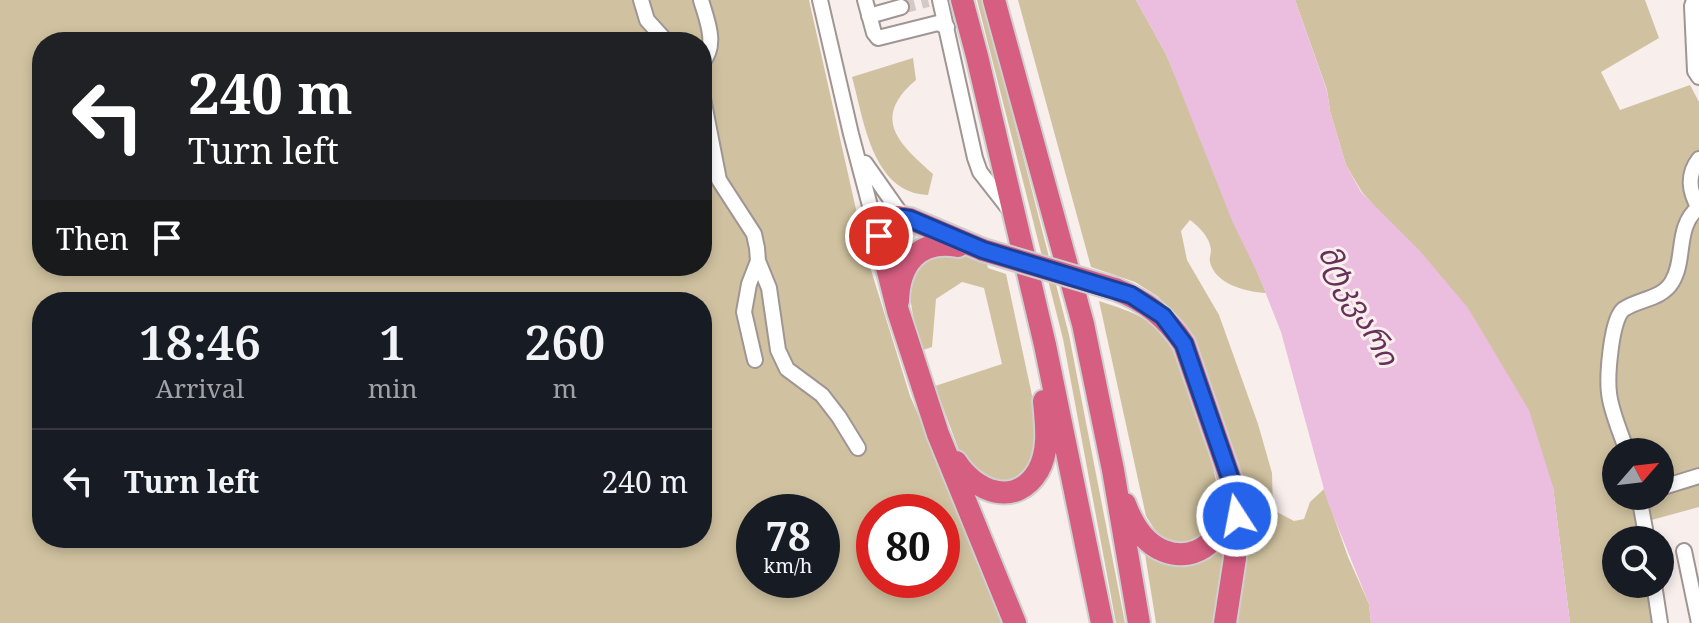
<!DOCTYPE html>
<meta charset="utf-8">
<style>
body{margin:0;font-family:"Noto Serif","Noto Sans Georgian",serif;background:#20242c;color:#f1f3f6;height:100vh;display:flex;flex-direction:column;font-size:30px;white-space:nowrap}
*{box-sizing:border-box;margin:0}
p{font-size:26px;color:#9ea1a6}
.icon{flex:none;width:44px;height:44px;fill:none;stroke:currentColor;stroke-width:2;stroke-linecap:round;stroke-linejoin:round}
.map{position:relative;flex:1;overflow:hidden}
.details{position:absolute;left:32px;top:292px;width:680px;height:256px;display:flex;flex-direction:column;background:#171b24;border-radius:32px;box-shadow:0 4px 12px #0003}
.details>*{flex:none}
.top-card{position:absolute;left:32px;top:32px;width:680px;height:244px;border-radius:32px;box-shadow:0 4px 12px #0003;background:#202124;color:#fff;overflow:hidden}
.needle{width:52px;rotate:62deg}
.buttons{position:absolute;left:1602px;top:438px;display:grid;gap:16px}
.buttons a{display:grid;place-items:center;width:72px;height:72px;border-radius:50%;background:#171b24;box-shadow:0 4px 12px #0003;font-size:40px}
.speed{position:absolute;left:736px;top:494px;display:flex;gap:16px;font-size:40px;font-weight:700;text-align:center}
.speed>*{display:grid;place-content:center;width:104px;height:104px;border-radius:50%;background:#171b24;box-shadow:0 4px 12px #0003;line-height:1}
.speed small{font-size:20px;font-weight:400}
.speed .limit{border:12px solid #d22;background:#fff;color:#111}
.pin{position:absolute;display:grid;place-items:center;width:68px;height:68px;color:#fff;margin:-34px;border:4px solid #fff;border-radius:50%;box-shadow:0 2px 8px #0007}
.me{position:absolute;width:88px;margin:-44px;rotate:349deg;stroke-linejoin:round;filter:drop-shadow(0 0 6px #0008)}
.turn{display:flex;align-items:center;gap:28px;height:168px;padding:0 24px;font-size:36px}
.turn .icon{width:104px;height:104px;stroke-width:2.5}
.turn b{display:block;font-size:56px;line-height:68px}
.then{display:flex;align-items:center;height:76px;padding:0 24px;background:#0003;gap:16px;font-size:30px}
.eta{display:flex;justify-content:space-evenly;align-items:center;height:136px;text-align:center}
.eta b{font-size:48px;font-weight:600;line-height:56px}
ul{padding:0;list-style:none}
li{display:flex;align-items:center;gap:24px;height:104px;padding:0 24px;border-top:2px solid #363941}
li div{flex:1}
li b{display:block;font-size:30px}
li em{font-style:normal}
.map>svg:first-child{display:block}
</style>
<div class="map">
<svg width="1699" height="623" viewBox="0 0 1699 623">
<rect width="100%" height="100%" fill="#f8eeec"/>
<path fill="#d0c2a0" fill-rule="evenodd" d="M0 0H809L866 254 910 396 1010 623H0ZM42 42H702V266H42ZM42 302H702V538H42ZM754 512H822V580H754ZM874 512H942V580H874Z
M977 0H983L1069 335 1125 623H1116L1063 339Z
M1018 0H1136L1166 54 1266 293C1246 292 1215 284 1210 262 1209 258 1211 254 1211 250 1210 237 1199 227 1190 220L1181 231 1187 260 1219 315 1258 424 1272 473 1273 510 1294 521 1304 519 1310 502 1324 489 1348 557 1369 604 1371 623H1233L1243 483 1197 344 1180 319 1157 296 1135 282 1091 267Z
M1295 0H1645L1659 38 1601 72 1620 110 1690 85 1699 102V507L1637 524 1639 540H1616V584H1647L1655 623H1570L1553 487 1382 215 1362 192 1346 165 1330 111 1327 90ZM1616 452H1660V496H1616Z
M913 58 916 80C871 118 898 143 933 174L928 195C872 193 864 120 852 77Z
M953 251 985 257 988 268 1006 274 1039 428 1038 462 1004 490 964 464 935 386 1002 364 984 288 962 282 936 299 932 347 923 350C915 323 897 278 928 259 935 255 946 254 953 251Z
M1099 301C1135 313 1158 319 1175 355 1192 406 1222 467 1219 522L1189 547 1155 539 1158 535 1146 516Z
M1230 532 1219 623H1156L1145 554 1146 549 1159 558Z"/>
<path fill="#ebbdde" d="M1136 0H1295L1327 91 1330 111 1346 165 1361 192 1420 251 1468 308 1529 410 1553 487 1570 623H1371L1369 604 1327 500 1281 332 1258 274 1233 223 1166 54Z"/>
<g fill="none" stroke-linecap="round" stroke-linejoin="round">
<path stroke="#d3cac8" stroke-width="14" stroke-dasharray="14 7" stroke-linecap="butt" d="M901 7 928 0"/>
<g stroke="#9f9694" stroke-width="18">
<path id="minor" d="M641 0 647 20 667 42
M701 0C707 21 718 44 702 63
M820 0 851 134 878 236
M865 0 874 33 878 38 938 23 947 27
M940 0 975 158 980 172 1009 209
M1694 0 1692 6 1695 71 1699 77
M869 16 901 7
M702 93 719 180 754 234 757 248 758 261 749 284 744 312 755 360
M1699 159C1687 174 1689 192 1699 208
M865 163 903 217
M758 261 769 288 778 350 787 369 822 395 839 417 858 448
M1627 452C1621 433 1611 412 1609 393 1607 377 1611 317 1624 309 1639 299 1662 299 1672 282 1686 259 1675 227 1698 208
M1660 488 1699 476
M1639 496 1647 540
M1684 551 1699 623
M1654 584 1660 623"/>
</g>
<g stroke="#d0cfcf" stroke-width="26">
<path id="highway" d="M962 0 977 56 1045 345 1102 623
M994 0 1083 324 1113 470 1139 623
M983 250 910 219 898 217 886 222 879 236 898 311 938 434 1015 623
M1115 289C1146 301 1166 317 1184 344L1232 483 1237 516 1235 558 1225 623
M898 301C899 264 918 239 958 246
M956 462C975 492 1016 508 1038 471 1050 450 1046 424 1044 401
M1125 504C1132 523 1143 543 1164 551 1198 564 1226 536 1228 503"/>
</g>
<use href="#minor" stroke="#fff" stroke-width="14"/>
<use href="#highway" stroke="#d65e81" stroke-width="22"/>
<g stroke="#d0cfcf" stroke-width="26" stroke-linecap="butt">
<path id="highway-bridge" d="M983 250 1115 289"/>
</g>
<use href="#highway-bridge" stroke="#d65e81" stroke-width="22"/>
</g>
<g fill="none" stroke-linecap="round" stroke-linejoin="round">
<g stroke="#184099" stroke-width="20">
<path id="route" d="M879 236C883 221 894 215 910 219L983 250 1131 295 1163 316 1184 344 1232 483 1237 516"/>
</g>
<use href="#route" stroke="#2563eb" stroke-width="14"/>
</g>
<g text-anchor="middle" stroke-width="6" stroke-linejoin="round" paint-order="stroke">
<g font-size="30" font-style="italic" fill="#67305b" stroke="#f8eeec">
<text transform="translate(1358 305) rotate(61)" y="10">მტკვარი</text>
</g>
</g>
</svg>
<div class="buttons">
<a><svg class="needle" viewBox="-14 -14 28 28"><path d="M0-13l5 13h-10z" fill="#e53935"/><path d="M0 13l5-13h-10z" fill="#9ea1a6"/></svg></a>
<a><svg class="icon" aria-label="search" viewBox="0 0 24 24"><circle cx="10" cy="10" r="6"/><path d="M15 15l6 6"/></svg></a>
</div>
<div class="speed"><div>78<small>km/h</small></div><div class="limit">80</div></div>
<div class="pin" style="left:879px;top:236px;background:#d93025"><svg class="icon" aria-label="arrive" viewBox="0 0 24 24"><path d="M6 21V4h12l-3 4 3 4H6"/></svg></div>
<svg class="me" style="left:1237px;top:516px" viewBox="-20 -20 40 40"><circle r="17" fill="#2563eb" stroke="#fff" stroke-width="3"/><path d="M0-11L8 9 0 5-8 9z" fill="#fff"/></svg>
<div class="top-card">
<div class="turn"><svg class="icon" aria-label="left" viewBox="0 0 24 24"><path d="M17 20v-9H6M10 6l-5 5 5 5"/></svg><div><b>240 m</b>Turn left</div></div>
<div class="then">Then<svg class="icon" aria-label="arrive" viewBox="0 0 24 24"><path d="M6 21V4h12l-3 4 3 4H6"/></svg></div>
</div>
<section class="details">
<div class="eta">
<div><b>18:46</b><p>Arrival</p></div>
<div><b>1</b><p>min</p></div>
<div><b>260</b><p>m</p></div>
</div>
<ul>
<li><svg class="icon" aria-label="left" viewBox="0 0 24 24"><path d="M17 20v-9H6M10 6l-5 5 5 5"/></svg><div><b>Turn left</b></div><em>240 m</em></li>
</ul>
</section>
</div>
